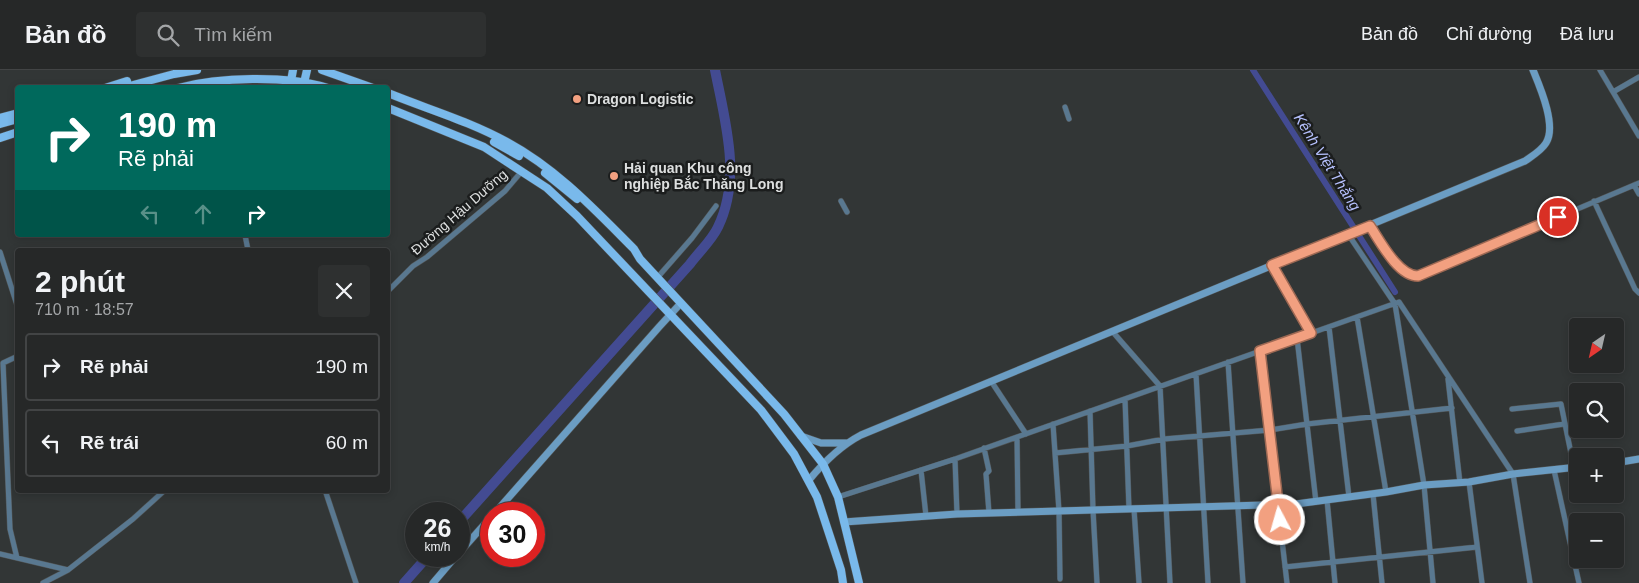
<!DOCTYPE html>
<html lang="vi">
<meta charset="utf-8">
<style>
body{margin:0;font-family:Arial,sans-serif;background:#2e3030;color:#f1f3f6;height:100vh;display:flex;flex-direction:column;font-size:19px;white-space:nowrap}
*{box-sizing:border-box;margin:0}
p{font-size:16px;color:#a4a6a8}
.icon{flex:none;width:28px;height:28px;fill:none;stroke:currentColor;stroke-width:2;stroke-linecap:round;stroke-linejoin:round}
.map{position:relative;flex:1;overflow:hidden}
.sheet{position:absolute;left:15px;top:178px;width:375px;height:245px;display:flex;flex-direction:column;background:#262828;border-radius:5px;box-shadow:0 2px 8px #0003,0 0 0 1px #424445}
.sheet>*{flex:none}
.top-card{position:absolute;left:15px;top:15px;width:375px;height:152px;border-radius:5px;box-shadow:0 2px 8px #0003,0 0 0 1px #424445;background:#00695c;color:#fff;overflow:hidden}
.needle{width:32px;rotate:214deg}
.buttons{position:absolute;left:1569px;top:248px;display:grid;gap:10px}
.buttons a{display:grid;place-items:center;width:55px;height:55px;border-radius:5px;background:#262828;box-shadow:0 2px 8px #0003,0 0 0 1px #424445;font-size:25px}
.speed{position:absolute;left:405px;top:432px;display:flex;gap:10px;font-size:25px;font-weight:700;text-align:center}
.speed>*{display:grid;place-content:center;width:65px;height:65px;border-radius:50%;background:#262828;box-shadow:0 2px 8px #0003,0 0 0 1px #424445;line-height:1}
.speed small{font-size:12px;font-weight:400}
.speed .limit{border:8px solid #d22;background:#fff;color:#111}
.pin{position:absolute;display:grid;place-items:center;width:42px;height:42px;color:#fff;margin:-21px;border:2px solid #fff;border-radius:50%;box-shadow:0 1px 5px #0007}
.me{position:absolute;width:55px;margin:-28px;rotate:354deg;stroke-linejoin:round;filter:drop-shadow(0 0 4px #0008)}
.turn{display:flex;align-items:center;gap:18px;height:105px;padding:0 20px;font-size:22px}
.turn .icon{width:65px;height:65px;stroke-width:2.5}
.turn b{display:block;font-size:35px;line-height:42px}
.lanes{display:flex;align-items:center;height:48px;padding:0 20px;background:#0003;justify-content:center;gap:25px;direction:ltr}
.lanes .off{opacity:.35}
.round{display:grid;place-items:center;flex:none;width:52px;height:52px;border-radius:5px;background:#2e3030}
.head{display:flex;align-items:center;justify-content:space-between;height:85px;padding:0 20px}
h1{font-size:30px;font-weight:800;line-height:38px}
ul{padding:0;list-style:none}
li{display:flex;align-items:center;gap:15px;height:68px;margin:0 10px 8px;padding:0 10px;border:2px solid #424445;border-radius:5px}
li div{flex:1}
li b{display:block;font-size:19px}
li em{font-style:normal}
header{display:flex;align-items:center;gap:30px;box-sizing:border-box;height:70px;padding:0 25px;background:#262828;border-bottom:1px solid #424445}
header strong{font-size:24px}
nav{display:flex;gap:28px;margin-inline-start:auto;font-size:18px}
.search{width:350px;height:45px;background:#2e3030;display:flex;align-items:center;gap:12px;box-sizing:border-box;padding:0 18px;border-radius:5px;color:#a4a6a8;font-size:19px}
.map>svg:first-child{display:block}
</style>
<header>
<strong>Bản đồ</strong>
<div class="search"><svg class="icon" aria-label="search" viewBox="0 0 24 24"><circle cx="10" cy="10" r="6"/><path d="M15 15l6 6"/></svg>Tìm kiếm</div>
<nav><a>Bản đồ</a><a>Chỉ đường</a><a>Đã lưu</a></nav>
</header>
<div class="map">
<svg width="1639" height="513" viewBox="0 0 1639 513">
<rect width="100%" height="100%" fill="#323636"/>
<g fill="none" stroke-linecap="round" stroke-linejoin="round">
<path stroke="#434b92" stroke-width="6" d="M1253 0 1395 222"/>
<path stroke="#434b92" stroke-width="10" d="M459 452 690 194C699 182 712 170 718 157 742 108 725 51 715 0
M404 513 428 486"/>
<g stroke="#515454" stroke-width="6">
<path id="street" d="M1600 0 1639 66
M1613 22 1639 7
M1065 37 1069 49
M1634 115 1639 124
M841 131 847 142
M1594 131 1635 219 1639 223
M1370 156C1380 170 1398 206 1418 206L1639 113
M1348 164 1395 234 1424 415 1433 513
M245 165 248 180
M0 182 18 238
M1272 195 1311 263
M657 208 692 168 716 136
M388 221 413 196 427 187 505 121 522 101
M1357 247 1386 422
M1329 257 1349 427
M1112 261 1160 316 1170 513
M1297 268 1316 432
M1260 281 1287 513
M1228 292 1243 513
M1196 304 1208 513
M1448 309 1460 413
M991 311 1026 364
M1125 329 1129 439
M1512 339 1561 334 1574 398
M1090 341 1093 440 1097 513
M1053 354 1059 441 1060 509
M1517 361 1564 354
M1017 367 1018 442
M984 378 989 401 986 404 989 443
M1055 383 1127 376 1164 369 1270 360 1307 354 1452 338
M955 389 957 444
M921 400 926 446
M1554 400 1579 513
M1469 412 1482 513
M325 420 356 513
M1373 424 1382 513
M838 427 955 389 1399 232 1513 404 1530 513
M1327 430 1335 513
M1134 439 1139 513
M0 484 68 500 133 449 165 420
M17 488 10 459 3 293 18 286
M1285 497 1477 477
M43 513 68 500"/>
</g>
<g stroke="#515454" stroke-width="8">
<path id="secondary" d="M801 366 821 373H847
M1615 393 1639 389
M809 410C824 392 840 376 861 365L1525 91C1532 86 1541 81 1546 73 1557 56 1540 17 1533 0
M494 444 659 257 681 233
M844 452 957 444 1296 434 1386 422 1424 415 1469 412 1513 404 1578 397
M459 483 491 447
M433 513 456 486"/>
</g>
<g stroke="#515454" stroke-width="9">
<path id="primary" d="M322 0 373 18
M291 11 293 0
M304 13 307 0
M105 18 127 11
M122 18 174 4 197 0
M178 18C219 7 286 5 328 18
M388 23C427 39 469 51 507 72 557 99 595 140 634 179L640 189 784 344 823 394 838 427 859 513
M388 38 484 77 547 118 577 146 761 340 794 384 817 427 841 500 843 513
M0 48 18 43
M0 54 18 49
M0 68 18 62
M494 72 519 86
M545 103 577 129"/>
</g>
<use href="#street" stroke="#597890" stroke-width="5"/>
<use href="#secondary" stroke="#6b9dc3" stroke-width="7"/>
<use href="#primary" stroke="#79b9eb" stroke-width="8"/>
</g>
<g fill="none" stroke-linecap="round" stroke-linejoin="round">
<g stroke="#9d6853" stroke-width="12">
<path id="route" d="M1280 450 1260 281 1311 263 1272 195 1370 156C1380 171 1398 206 1418 206L1558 147"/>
</g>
<use href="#route" stroke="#f2a080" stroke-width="9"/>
</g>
<g fill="#f2a080" stroke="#1b1d1d" stroke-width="2">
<circle cx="577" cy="29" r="5"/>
<circle cx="614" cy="106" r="5"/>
</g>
<g text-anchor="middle" stroke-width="5" stroke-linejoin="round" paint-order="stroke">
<g font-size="14" font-weight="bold" fill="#dddfdf" stroke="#1b1d1d" text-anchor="start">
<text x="587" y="34">Dragon Logistic</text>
<text x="624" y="103">Hải quan Khu công<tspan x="624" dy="16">nghiệp Bắc Thăng Long</tspan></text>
</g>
<g font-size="14" fill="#dddfdf" stroke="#1b1d1d">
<text transform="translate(459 142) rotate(-41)" y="5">Đường Hậu Dưỡng</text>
</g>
<g font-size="15" font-style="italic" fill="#b6c1fe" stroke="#1b1d1d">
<text transform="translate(1327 92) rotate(58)" y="5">Kênh Việt Thắng</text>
</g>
</g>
</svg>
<div class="buttons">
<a><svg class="needle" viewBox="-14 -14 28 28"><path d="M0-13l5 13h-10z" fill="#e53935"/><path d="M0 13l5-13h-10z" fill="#a4a6a8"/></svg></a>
<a><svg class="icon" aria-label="search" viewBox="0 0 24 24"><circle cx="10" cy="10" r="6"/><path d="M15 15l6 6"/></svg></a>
<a>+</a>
<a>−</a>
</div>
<div class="speed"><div>26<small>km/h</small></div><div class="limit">30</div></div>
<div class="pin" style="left:1558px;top:147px;background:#d93025"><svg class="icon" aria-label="arrive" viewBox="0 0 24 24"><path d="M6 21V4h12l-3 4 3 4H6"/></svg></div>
<svg class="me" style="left:1280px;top:450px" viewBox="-20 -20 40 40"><circle r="17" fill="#f2a080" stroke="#fff" stroke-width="3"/><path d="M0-11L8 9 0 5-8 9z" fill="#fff"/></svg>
<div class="top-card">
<div class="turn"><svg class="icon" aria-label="right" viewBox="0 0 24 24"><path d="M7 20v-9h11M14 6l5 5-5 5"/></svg><div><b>190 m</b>Rẽ phải</div></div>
<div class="lanes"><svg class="icon off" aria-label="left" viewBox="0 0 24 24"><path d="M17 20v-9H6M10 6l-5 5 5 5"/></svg><svg class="icon off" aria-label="ahead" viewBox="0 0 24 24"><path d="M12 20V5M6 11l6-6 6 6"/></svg><svg class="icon" aria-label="right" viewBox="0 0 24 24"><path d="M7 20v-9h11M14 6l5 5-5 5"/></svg></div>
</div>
<section class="sheet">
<div class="head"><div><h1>2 phút</h1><p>710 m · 18:57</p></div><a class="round"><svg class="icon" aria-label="close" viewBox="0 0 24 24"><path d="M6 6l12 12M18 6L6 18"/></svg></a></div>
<ul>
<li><svg class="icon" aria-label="right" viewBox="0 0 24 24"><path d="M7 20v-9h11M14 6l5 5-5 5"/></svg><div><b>Rẽ phải</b></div><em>190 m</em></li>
<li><svg class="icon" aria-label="left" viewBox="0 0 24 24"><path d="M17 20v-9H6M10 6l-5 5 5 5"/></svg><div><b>Rẽ trái</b></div><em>60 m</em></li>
</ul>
</section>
</div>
